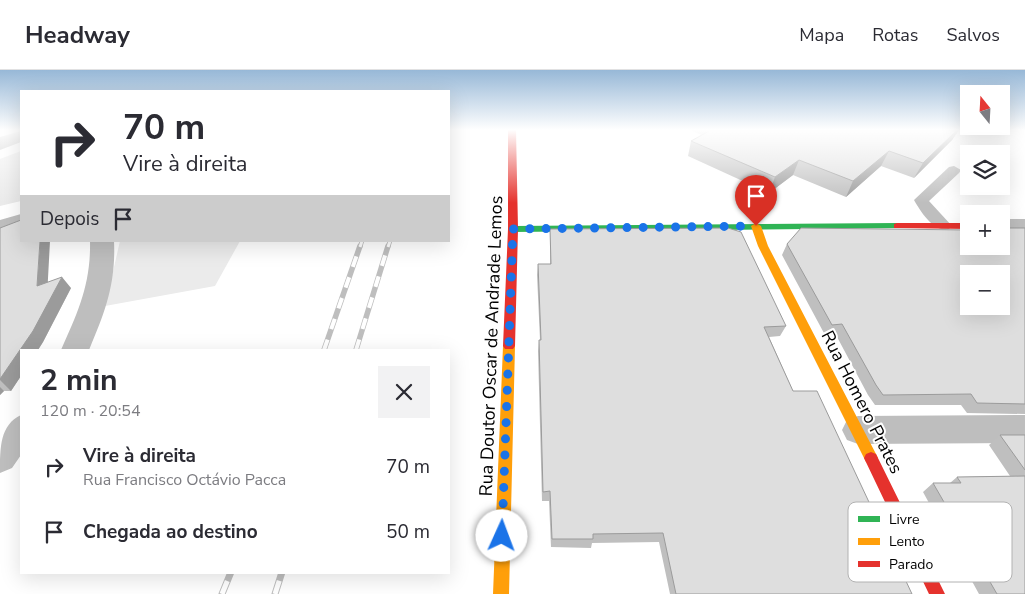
<!DOCTYPE html>
<html lang="pt">
<meta charset="utf-8">
<style>
body{margin:0;font-family:"Nunito Sans",sans-serif;background:#f2f2f3;color:#2b2b33;height:100vh;display:flex;flex-direction:column;font-size:19px;white-space:nowrap}
*{box-sizing:border-box;margin:0}
p{font-size:16px;color:#7c7c81}
.icon{flex:none;width:28px;height:28px;fill:none;stroke:currentColor;stroke-width:2;stroke-linecap:round;stroke-linejoin:round}
.map{position:relative;flex:1;overflow:hidden}
.sheet{position:absolute;left:20px;top:279px;width:430px;height:225px;display:flex;flex-direction:column;background:#fff;border-radius:0px;box-shadow:0 5px 20px #0002}
.sheet>*{flex:none}
.hud{position:absolute;left:20px;top:20px;width:430px;height:152px;border-radius:0px;box-shadow:0 5px 20px #0002;background:#fff;color:#2b2b33;overflow:hidden}
.needle{width:32px;rotate:342deg}
.buttons{position:absolute;left:960px;top:15px;display:grid;gap:10px}
.buttons a{display:grid;place-items:center;width:50px;height:50px;border-radius:0px;background:#fff;box-shadow:0 5px 20px #0002;font-size:25px}
.pin{position:absolute;display:grid;place-items:center;width:42px;height:42px;color:#fff;margin:-51px -21px;border-radius:50% 50% 50% 0;rotate:-45deg;box-shadow:0 0 5px #0007}
.pin .icon{rotate:45deg}
.me{position:absolute;width:55px;margin:-28px;rotate:2deg;stroke-linejoin:round;filter:drop-shadow(0 0 4px #0008)}
.turn{display:flex;align-items:center;gap:18px;height:105px;padding:0 20px;font-size:22px}
.turn .icon{width:65px;height:65px;stroke-width:2.5}
.turn b{display:block;font-size:35px;line-height:42px}
.then{display:flex;align-items:center;height:48px;padding:0 20px;background:#0003;gap:10px;font-size:19px}
.round{display:grid;place-items:center;flex:none;width:52px;height:52px;border-radius:0px;background:#f2f2f3}
.head{display:flex;align-items:center;justify-content:space-between;height:85px;padding:0 20px}
h1{font-size:30px;font-weight:700;line-height:38px}
ul{padding:0;list-style:none}
li{display:flex;align-items:center;gap:15px;height:65px;padding:0 20px}
li div{flex:1}
li b{display:block;font-size:19px}
li em{font-style:normal}
header{display:flex;align-items:center;gap:30px;box-sizing:border-box;height:70px;padding:0 25px;background:#fff;border-bottom:1px solid #e1e1e2}
header strong{font-size:24px}
nav{display:flex;gap:28px;margin-inline-start:auto;font-size:18px}
.map>svg:first-child{display:block}
</style>
<header>
<strong>Headway</strong>
<nav><a>Mapa</a><a>Rotas</a><a>Salvos</a></nav>
</header>
<div class="map">
<svg width="1025" height="524" viewBox="0 0 1025 524">
<rect width="100%" height="100%" fill="#fff"/>
<path fill="#ebebeb" d="M21 81V131L0 136V89Z
M120 171H240L215 216 105 236Z"/>
<g fill="none" stroke-linecap="round" stroke-linejoin="round">
<path fill="#bebebe" fill-rule="evenodd" d="M954 96 961 100 959 103 929 131 952 156 949 159C934 163 921 142 914 130L949 97Z"/>
<path fill="#bebebe" fill-rule="evenodd" d="M21 61V72L0 80V67Z
M21 144V158L0 164V150Z
M1001 149H1025V163H1001Z
M90 171H114C116 214 105 242 89 280H61C78 242 91 214 90 171Z
M21 345V385L12 398 0 403C0 377 0 355 21 345Z
M1025 345V373L858 374 847 370 842 360 847 350 858 346Z"/>
<path fill="#30b455" fill-rule="evenodd" d="M897 153 900 154V158L513 162 508 159 513 156Z"/>
<path fill="#ff9f0a" fill-rule="evenodd" d="M756 153 761 156 768 176 876 384 878 388 876 392 871 394 866 392 758 176 751 156Z
M509 272 513 273 515 276 509 524H493L503 276 505 273Z"/>
<path fill="#e5322d" fill-rule="evenodd" d="M508 60H516L518 159 515 276 513 279H505L503 276 508 159Z
M897 153H969V159L894 158V154Z
M871 382 876 384 945 524H929L864 388 866 384Z"/>
<g stroke="#bebebe" stroke-width="4.5">
<path id="rail-far2" d="M360 177 362 171
M388 177 390 171"/>
</g>
<g stroke="#bebebe" stroke-width="5.5">
<path id="rail-far1" d="M324 280 360 176
M356 280 388 176"/>
</g>
<g stroke="#bebebe" stroke-width="7">
<path id="rail" d="M222 524 231 502
M275 524 282 502"/>
</g>
<use href="#rail-far2" stroke="#fff" stroke-width="3" stroke-dasharray="9" stroke-linecap="butt"/>
<use href="#rail-far1" stroke="#fff" stroke-width="4" stroke-dasharray="11" stroke-linecap="butt"/>
<use href="#rail" stroke="#fff" stroke-width="5" stroke-dasharray="14" stroke-linecap="butt"/>
</g>
<path fill="#bfbfbf" d="M690 60H959L952 70 914 108 881 96 846 127 793 105 769 123 688 86 691 71 702 65Z
M0 158 48 212 71 218 43 272 11 321H4L0 325Z
M1004 158H1025V344L967 343 961 335H875L868 325 836 265H825L782 185 787 174 1002 161Z
M550 159 786 256 780 266 769 267 793 321 912 524H670L659 472 592 473 591 478 551 477 549 431H542L538 281 539 270H540L537 205 538 194H550Z
M1000 365H1025V524H979L923 422 933 413H950L957 407 1010 406 989 375Z"/>
<path fill="#9b9b9b" d="M957 60H959L952 70 914 108 923 93Z
M889 81 881 96 846 127 853 111Z
M799 90 793 105 769 123 775 107Z
M40 171H50L47 227 37 216Z
M62 207 71 218 43 272 38 280H21V306L11 321 0 310V309Z
M0 317 4 321 0 325Z"/>
<path fill="#dedede" stroke="#9b9b9b" fill-rule="evenodd" d="M711 60H957L923 93 889 81 853 111 799 90 775 107 691 71Z
M21 150V171H40L37 216 62 207 33 261 0 309V158Z
M728 158 741 162 786 256 764 257 793 321H817L912 524H676L663 463 593 464V469H552L550 421 543 422 539 270H541L538 194H551L550 159Z
M801 158 969 160V176H1001V161H1004V158H1025V334L977 333 971 324 883 325 876 315 842 254 832 255 787 174ZM969 204H1001V236H969Z
M1000 365H1025V400Z
M1025 406V524H997L933 413H961L957 407Z"/>
<linearGradient id="sky" x2="0" y2="1"><stop stop-color="#97b8d7"/><stop offset="0.45" stop-color="#fff"/><stop offset="1" stop-color="#fff" stop-opacity="0"/></linearGradient>
<rect width="1025" height="133" fill="url(#sky)"/>
<g fill="none" stroke-linecap="round" stroke-linejoin="round">
<path stroke="#1a73e8" stroke-width="9" stroke-dasharray="0 16.2" d="M502 466 513 159 756 156"/>
</g>
<g text-anchor="middle" stroke-width="4" stroke-linejoin="round" paint-order="stroke">
<g font-size="18" fill="#000" stroke="#fff">
<text transform="translate(491 276) rotate(-88)" y="6">Rua Doutor Oscar de Andrade Lemos</text>
<text transform="translate(862 332) rotate(63)" y="6">Rua Homero Prates</text>
</g>
</g>
<rect x="848" y="432" width="164" height="80" rx="8" fill="#fff" stroke="#b2b2b2" stroke-width="1"/>
<rect x="858" y="446" width="22" height="6" fill="#30b455"/>
<rect x="858" y="468" width="22" height="7" fill="#ff9f0a"/>
<rect x="858" y="491" width="22" height="6" fill="#e5322d"/>
<g font-size="14" fill="#000">
<text x="889" y="454">Livre</text>
<text x="889" y="476">Lento</text>
<text x="889" y="499">Parado</text>
</g>
</svg>
<div class="buttons">
<a><svg class="needle" viewBox="-14 -14 28 28"><path d="M0-13l5 13h-10z" fill="#e53935"/><path d="M0 13l5-13h-10z" fill="#7c7c81"/></svg></a>
<a><svg class="icon" aria-label="layers" viewBox="0 0 24 24"><path d="M12 4l9 5-9 5-9-5zM3 14l9 5 9-5"/></svg></a>
<a>+</a>
<a>−</a>
</div>
<div class="pin" style="left:756px;top:156px;background:#d93025"><svg class="icon" aria-label="arrive" viewBox="0 0 24 24"><path d="M6 21V4h12l-3 4 3 4H6"/></svg></div>
<svg class="me" style="left:502px;top:466px" viewBox="-20 -20 40 40"><circle r="19" fill="#fff"/><path d="M0-13L10 11 0 6-10 11z" fill="#1a73e8"/></svg>
<div class="hud">
<div class="turn"><svg class="icon" aria-label="right" viewBox="0 0 24 24"><path d="M7 20v-9h11M14 6l5 5-5 5"/></svg><div><b>70 m</b>Vire à direita</div></div>
<div class="then">Depois<svg class="icon" aria-label="arrive" viewBox="0 0 24 24"><path d="M6 21V4h12l-3 4 3 4H6"/></svg></div>
</div>
<section class="sheet">
<div class="head"><div><h1>2 min</h1><p>120 m · 20:54</p></div><a class="round"><svg class="icon" aria-label="close" viewBox="0 0 24 24"><path d="M6 6l12 12M18 6L6 18"/></svg></a></div>
<ul>
<li><svg class="icon" aria-label="right" viewBox="0 0 24 24"><path d="M7 20v-9h11M14 6l5 5-5 5"/></svg><div><b>Vire à direita</b><p>Rua Francisco Octávio Pacca</p></div><em>70 m</em></li>
<li><svg class="icon" aria-label="arrive" viewBox="0 0 24 24"><path d="M6 21V4h12l-3 4 3 4H6"/></svg><div><b>Chegada ao destino</b></div><em>50 m</em></li>
</ul>
</section>
</div>
